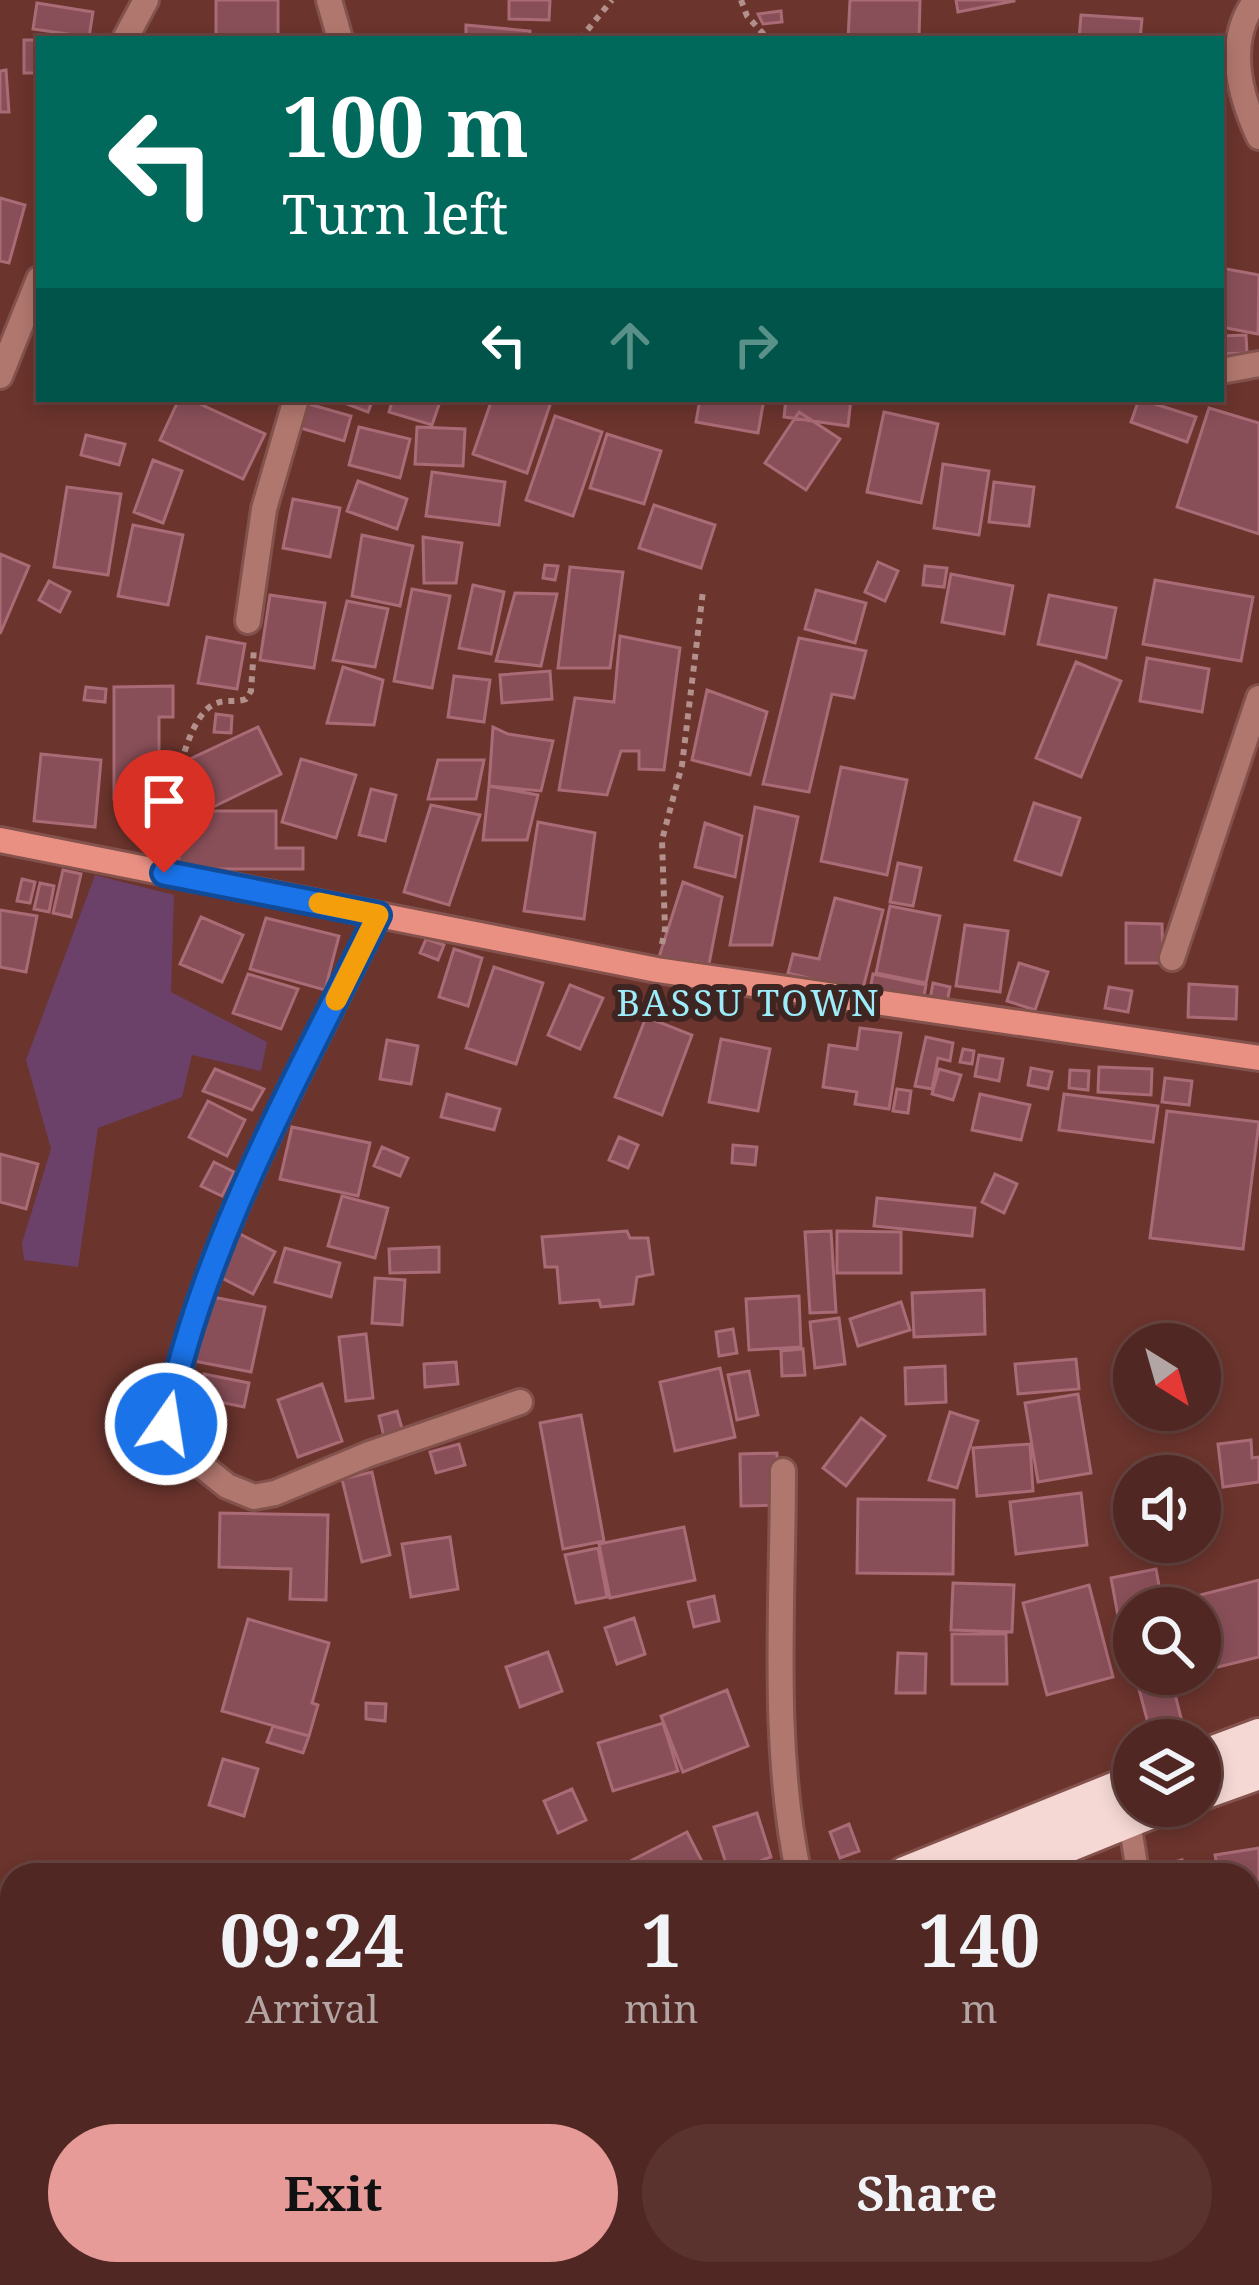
<!DOCTYPE html>
<style>
body{margin:0;font-family:"Noto Serif",serif;background:#5a332f;color:#f1f3f6;height:100vh;display:flex;flex-direction:column;font-size:45px;white-space:nowrap}
*{box-sizing:border-box;margin:0}
p{font-size:39px;color:#b4a5a5}
.icon{flex:none;width:66px;height:66px;fill:none;stroke:currentColor;stroke-width:2;stroke-linecap:round;stroke-linejoin:round}
.map{position:relative;flex:1;overflow:hidden}
.sheet{position:absolute;left:0px;top:1863px;width:1260px;height:423px;display:flex;flex-direction:column;background:#502722;border-radius:36px 36px 0 0;box-shadow:0 6px 18px #0003,0 0 0 3px #674440}
.sheet>*{flex:none}
.top-card{position:absolute;left:36px;top:36px;width:1188px;height:366px;border-radius:0px;box-shadow:0 6px 18px #0003,0 0 0 3px #674440;background:#00695c;color:#fff;overflow:hidden}
.needle{width:78px;rotate:143deg}
.tools{position:absolute;left:1113px;top:1323px;display:grid;gap:24px}
.tools a{display:grid;place-items:center;width:108px;height:108px;border-radius:50%;background:#502722;box-shadow:0 6px 18px #0003,0 0 0 3px #674440;font-size:60px}
.pin{position:absolute;display:grid;place-items:center;width:102px;height:102px;color:#fff;margin:-123px -51px;border-radius:50% 50% 50% 0;rotate:-45deg;box-shadow:0 0 12px #0007}
.pin .icon{rotate:45deg}
.me{position:absolute;width:132px;margin:-66px;rotate:13deg;stroke-linejoin:round;filter:drop-shadow(0 0 9px #0008)}
.turn{display:flex;align-items:center;gap:42px;height:252px;padding:0 48px;font-size:54px}
.turn .icon{width:156px;height:156px;stroke-width:2.5}
.turn b{display:block;font-size:84px;line-height:102px}
.lanes{display:flex;align-items:center;height:114px;padding:0 48px;background:#0003;justify-content:center;gap:60px;direction:ltr}
.lanes .off{opacity:.35}
.eta{display:flex;justify-content:space-evenly;align-items:center;height:204px;text-align:center}
.eta b{font-size:72px;font-weight:700;line-height:84px}
.button{display:flex;gap:24px;margin-top:auto;padding:24px 48px}
.button a{flex:1;height:138px;border-radius:72px;background:#e69b98;color:#111;font-size:48px;font-weight:700;line-height:138px;text-align:center}
.button a+a{background:#5a332f;color:#f1f3f6}
.map>svg:first-child{display:block}
</style>
<div class="map">
<svg width="1259" height="2285" viewBox="0 0 1259 2285">
<rect width="100%" height="100%" fill="#6b342d"/>
<path fill="#6b4169" d="M95 875 174 895 171 992 267 1042 261 1071 192 1055 182 1097 98 1128 78 1267 24 1260 22 1243 51 1149 26 1060Z"/>
<path fill="#894f59" stroke="#a96b76" stroke-width="3" d="M216 0H278V39H216Z
M509 0H550L549 20 509 19Z
M850 0H920L919 39H848Z
M956 0H1014V1L958 12Z
M37 3 93 12 89 37 33 29Z
M781 11 782 22 763 24 758 14Z
M1081 15 1142 19 1140 39H1079Z
M466 25 530 31 529 39H466Z
M24 40H39V73H24Z
M6 70 9 112H0V71Z
M0 198 25 205 9 263 0 261Z
M1221 268 1259 275 1258 334 1221 327Z
M1246 335 1247 353 1221 354V336Z
M179 399H189L265 434 243 479 160 440Z
M334 399H373L368 412Z
M393 399H441L432 425 389 412Z
M492 399H552L527 473 473 454Z
M700 399H764L758 433 696 422Z
M786 399H851L848 426 784 417Z
M1139 399 1196 417 1187 442 1131 422Z
M305 403 351 416 344 441 297 427Z
M1209 408 1259 423V534L1177 507Z
M799 412 840 439 806 490 765 463Z
M884 412 938 424 921 503 867 492Z
M555 416 602 432 573 516 526 500Z
M359 427 410 439 400 478 349 465Z
M417 427 465 429 463 466 415 464Z
M607 434 661 451 644 504 590 488Z
M86 435 125 444 119 465 81 455Z
M153 460 182 471 163 523 134 512Z
M943 464 989 471 979 535 934 528Z
M432 472 505 482 499 525 426 516Z
M358 481 407 499 397 529 347 511Z
M994 482 1034 487 1029 526 989 522Z
M67 487 121 494 108 575 54 567Z
M293 499 340 508 330 557 283 548Z
M654 505 715 525 701 568 639 548Z
M133 525 183 535 168 605 118 596Z
M362 535 413 546 400 606 352 596Z
M423 537 462 543 456 583H424Z
M0 554 29 566 0 634Z
M878 562 898 571 885 601 865 592Z
M545 565 558 566 555 580 543 578Z
M925 566 947 568 944 587 923 585Z
M570 567 623 572 610 668H558Z
M951 574 1013 586 1004 634 942 622Z
M1155 580 1253 597 1241 661 1143 644Z
M49 581 70 592 60 612 39 600Z
M473 585 504 592 491 654 459 648Z
M412 589 450 596 432 688 394 681Z
M816 590 866 603 855 643 805 629Z
M515 593 557 594 541 666 496 661Z
M270 595 325 603 314 668 260 660Z
M1049 595 1116 608 1106 658 1038 644Z
M347 601 388 609 375 667 333 660Z
M620 636 680 648 664 770 639 769V751H621L607 795 559 790 575 698 614 702Z
M207 637 245 644 237 689 198 683Z
M799 638 866 651 854 698 832 694 809 792 763 784Z
M1147 658 1209 669 1202 712 1140 701Z
M1076 662 1121 681 1081 777 1036 758Z
M343 667 383 680 374 725 327 723Z
M550 671 552 699 502 703 500 675Z
M454 676 490 680 484 722 448 717Z
M173 686V717H159V799H114V687Z
M86 687 106 689 105 702 84 700Z
M707 690 767 712 750 775 692 760Z
M216 714 232 716 231 733 214 732Z
M258 727 281 774 213 807 190 759Z
M493 727 508 734 553 741 541 791 489 786Z
M41 754 101 760 95 827 34 821Z
M301 759 356 775 336 838 282 822Z
M438 760H484L476 799H428Z
M841 767 907 780 887 875 821 861Z
M489 786 538 795 527 840H483Z
M371 789 396 795 385 841 359 835Z
M1034 803 1080 818 1061 875 1015 860Z
M431 805 480 815 449 905 404 892Z
M755 807 798 817 772 945H730Z
M179 811H276V848H303V869H179Z
M538 822 595 833 584 919 524 911Z
M705 823 742 836 735 877 695 867Z
M898 863 921 868 913 906 890 902Z
M63 870 81 874 71 917 53 913Z
M22 879 35 882 30 903 17 901Z
M683 882 722 897 709 964 659 957Z
M40 883 54 886 49 912 34 909Z
M835 898 883 910 862 992 788 973 793 954 819 959Z
M890 906 940 916 926 983 876 973Z
M0 910 37 916 26 972 0 967Z
M201 917 243 935 222 982 180 964Z
M266 918 339 936 325 990 250 969Z
M1126 923 1162 924 1163 963H1126Z
M965 925 1008 931 1000 992 956 986Z
M426 939 444 945 438 960 420 953Z
M454 949 482 958 468 1006 439 997Z
M1019 963 1048 972 1035 1010 1007 1001Z
M494 967 543 983 516 1064 466 1048Z
M248 974 298 989 281 1029 233 1013Z
M873 974 926 985 922 1007 869 995Z
M933 983 950 987 946 1008 929 1005Z
M1189 984 1237 987 1236 1019 1188 1017Z
M570 985 603 998 580 1049 548 1035Z
M1109 987 1132 991 1128 1012 1105 1008Z
M646 1017 692 1035 662 1115 615 1097Z
M860 1028 901 1033 889 1109 855 1104 857 1092 823 1087 829 1045 857 1049Z
M926 1037 953 1043 950 1061 938 1058 932 1089 915 1086Z
M721 1039 770 1049 758 1111 709 1102Z
M387 1040 418 1046 411 1084 380 1079Z
M963 1049 974 1051 972 1064 960 1062Z
M979 1055 1003 1059 999 1081 975 1076Z
M1099 1067 1152 1069 1151 1095 1098 1092Z
M1031 1068 1052 1072 1048 1089 1028 1085Z
M215 1069 264 1089 252 1110 203 1091Z
M939 1069 961 1075 953 1100 932 1094Z
M1070 1070 1089 1071 1088 1090 1069 1088Z
M1165 1078 1192 1081 1189 1105 1162 1102Z
M897 1089 911 1091 908 1113 893 1111Z
M447 1094 500 1109 494 1130 441 1117Z
M980 1094 1030 1105 1021 1140 972 1130Z
M1064 1094 1158 1106 1153 1142 1059 1130Z
M208 1101 245 1120 227 1156 189 1137Z
M1167 1111 1259 1122 1243 1249 1150 1238Z
M292 1127 370 1143 358 1196 280 1179Z
M619 1137 638 1145 628 1168 609 1160Z
M733 1145 757 1147 755 1165 732 1163Z
M382 1147 408 1158 400 1176 374 1166Z
M0 1154 38 1164 26 1209 0 1202Z
M214 1162 234 1172 222 1196 201 1186Z
M995 1174 1017 1184 1004 1213 982 1202Z
M342 1196 388 1208 375 1258 328 1246Z
M877 1198 975 1208 972 1236 874 1226Z
M627 1231 630 1238H648L653 1274 637 1277 633 1304 601 1307 599 1300 560 1303 557 1267H545L542 1237Z
M831 1231 836 1312 810 1313 805 1232Z
M837 1231 901 1232V1273H837Z
M238 1233 275 1252 253 1294 216 1275Z
M439 1247V1272L390 1273 389 1249Z
M285 1248 340 1263 331 1297 275 1282Z
M375 1278 405 1280 402 1325 372 1323Z
M984 1290 985 1334 914 1337 912 1293Z
M207 1296 265 1307 251 1372 194 1361Z
M799 1296 801 1347 749 1350 746 1299Z
M901 1302 910 1330 858 1346 850 1319Z
M839 1318 845 1364 815 1368 810 1322Z
M733 1329 737 1353 719 1356 716 1332Z
M366 1334 373 1398 346 1401 339 1337Z
M803 1349 805 1375 782 1376 781 1351Z
M1076 1359 1079 1389 1018 1394 1015 1364Z
M456 1362 458 1384 425 1387 424 1364Z
M945 1366 946 1402 906 1404 905 1368Z
M720 1368 735 1437 675 1451 660 1382Z
M749 1371 758 1415 737 1420 728 1375Z
M204 1374 249 1383 244 1407 200 1398Z
M322 1384 342 1441 298 1457 278 1400Z
M1078 1394 1091 1473 1038 1482 1025 1403Z
M397 1411 403 1432 384 1437 379 1416Z
M950 1412 978 1421 957 1488 929 1480Z
M581 1415 604 1541 563 1549 540 1423Z
M861 1418 885 1436 846 1486 823 1468Z
M1251 1440 1252 1458 1259 1457V1482L1223 1487 1218 1444Z
M459 1444 465 1465 436 1473 430 1452Z
M1030 1444 1033 1491 977 1496 973 1448Z
M777 1453 778 1505 741 1506 740 1454Z
M372 1472 390 1555 362 1562 342 1479Z
M1081 1493 1087 1545 1016 1554 1010 1502Z
M858 1499 954 1500 953 1574 857 1573Z
M220 1513 328 1515 326 1600 290 1599 291 1569 219 1567Z
M684 1527 695 1580 610 1598 599 1544Z
M450 1537 458 1589 411 1597 402 1544Z
M598 1548 607 1597 576 1603 565 1555Z
M1156 1569 1163 1608H1134V1624L1120 1627 1111 1578Z
M1259 1580V1657L1210 1669 1200 1628V1608H1195L1192 1597Z
M953 1583 1014 1585 1012 1632 951 1630Z
M1089 1585 1113 1677 1047 1695 1023 1603Z
M714 1596 719 1621 694 1627 688 1602Z
M634 1618 645 1654 617 1664 605 1628Z
M248 1619 329 1643 312 1703 318 1705 309 1736 222 1711Z
M1134 1629V1669L1125 1632Z
M952 1634H1006L1007 1684H952Z
M548 1652 562 1691 520 1707 506 1667Z
M898 1653 926 1654 925 1693H896Z
M1135 1674H1170L1182 1722 1150 1731Z
M727 1690 748 1746 683 1772 661 1716Z
M366 1703 386 1704 385 1721 366 1719Z
M663 1723 678 1771 613 1791 598 1743Z
M273 1726 309 1736 303 1753 267 1742Z
M223 1759 258 1769 244 1816 209 1805Z
M572 1789 586 1820 558 1833 544 1801Z
M757 1813 771 1857 729 1872 714 1827Z
M849 1824 859 1851 840 1858 830 1832Z
M687 1832 709 1875H603Z
M1259 1848V1930L1248 1932V1875H1219L1215 1855Z
M1182 1860 1185 1875H1143V1871Z
M1248 2020 1259 2021V2091H1248Z
M1249 2104 1259 2107V2150L1248 2147Z
M1255 2166 1259 2167V2234L1248 2233Z
M151 2274H174L180 2278 175 2285H157L148 2278Z
M451 2274H475L483 2284 442 2285 440 2282Z
M700 2274H751L749 2285H697Z
M758 2274H790L789 2285 757 2284Z
M947 2274H1002L1000 2285 946 2280Z
M1031 2274 1084 2281 1083 2285H1029Z
M583 2275 633 2285H581Z"/>
<g fill="none" stroke-linecap="round" stroke-linejoin="round">
<g stroke="#83524c" stroke-width="27">
<path id="lane" d="M1129 1818 1138 1875"/>
</g>
<g stroke="#83524c" stroke-width="30">
<path id="street" d="M329 0 340 39
M1256 0C1225 41 1239 94 1259 137
M125 39 146 0
M1221 371 1259 364
M0 376 39 279
M248 621 264 509 296 399
M378 915C299 1076 200 1247 167 1424L185 1452 227 1486 254 1497 275 1493 369 1454 520 1402
M1172 958 1259 698
M783 1471C783 1601 771 1748 799 1875
M1012 2285 1013 2274"/>
</g>
<g stroke="#83524c" stroke-width="30">
<path id="secondary" d="M0 840 657 970 1259 1058
M426 2274 433 2285"/>
</g>
<g stroke="#83524c" stroke-width="42">
<path id="highway" d="M1200 1759 1259 1737
M1200 1792 1259 1771
M905 1875 1134 1783
M991 1875 1161 1806
M248 2285 260 2274
M297 2285 309 2274"/>
</g>
<path stroke="#b3908b" stroke-width="6" stroke-dasharray="6 6" stroke-linecap="butt" d="M741 0 747 16 768 39
M580 39 612 0
M167 846C170 813 183 714 217 703 226 699 236 703 246 699L251 691 254 648
M662 944 665 929 662 840 682 765 703 591"/>
<use href="#lane" stroke="#b0776e" stroke-width="21"/>
<use href="#street" stroke="#b0776e" stroke-width="24"/>
<use href="#secondary" stroke="#ea9083" stroke-width="24"/>
<use href="#highway" stroke="#f5d8d4" stroke-width="36"/>
</g>
<g fill="none" stroke-linecap="round" stroke-linejoin="round">
<g stroke="#114b97" stroke-width="30">
<path id="route" d="M164 873 378 915C298 1076 201 1247 166 1424"/>
</g>
<use href="#route" stroke="#1a73e8" stroke-width="21"/>
<path stroke="#f59e0b" stroke-width="21" d="M319 903 378 915 336 1000"/>
</g>
<g text-anchor="middle" stroke-width="12" stroke-linejoin="round" paint-order="stroke">
<g font-size="36" letter-spacing="3" fill="#9cecf9" stroke="#3f2521">
<text x="749" y="1016">BASSU TOWN</text>
</g>
</g>
</svg>
<div class="tools">
<a><svg class="needle" viewBox="-14 -14 28 28"><path d="M0-13l5 13h-10z" fill="#e53935"/><path d="M0 13l5-13h-10z" fill="#b4a5a5"/></svg></a>
<a><svg class="icon" aria-label="sound" viewBox="0 0 24 24"><path d="M4 9h4l5-4v14l-5-4H4zM17 9q2 3 0 6"/></svg></a>
<a><svg class="icon" aria-label="search" viewBox="0 0 24 24"><circle cx="10" cy="10" r="6"/><path d="M15 15l6 6"/></svg></a>
<a><svg class="icon" aria-label="layers" viewBox="0 0 24 24"><path d="M12 4l9 5-9 5-9-5zM3 14l9 5 9-5"/></svg></a>
</div>
<div class="pin" style="left:164px;top:873px;background:#d93025"><svg class="icon" aria-label="arrive" viewBox="0 0 24 24"><path d="M6 21V4h12l-3 4 3 4H6"/></svg></div>
<svg class="me" style="left:166px;top:1424px" viewBox="-20 -20 40 40"><circle r="17" fill="#1a73e8" stroke="#fff" stroke-width="3"/><path d="M0-11L8 9 0 5-8 9z" fill="#fff"/></svg>
<div class="top-card">
<div class="turn"><svg class="icon" aria-label="left" viewBox="0 0 24 24"><path d="M17 20v-9H6M10 6l-5 5 5 5"/></svg><div><b>100 m</b>Turn left</div></div>
<div class="lanes"><svg class="icon" aria-label="left" viewBox="0 0 24 24"><path d="M17 20v-9H6M10 6l-5 5 5 5"/></svg><svg class="icon off" aria-label="ahead" viewBox="0 0 24 24"><path d="M12 20V5M6 11l6-6 6 6"/></svg><svg class="icon off" aria-label="right" viewBox="0 0 24 24"><path d="M7 20v-9h11M14 6l5 5-5 5"/></svg></div>
</div>
<section class="sheet">
<div class="eta">
<div><b>09:24</b><p>Arrival</p></div>
<div><b>1</b><p>min</p></div>
<div><b>140</b><p>m</p></div>
</div>
<div class="button"><a>Exit</a><a>Share</a></div>
</section>
</div>
